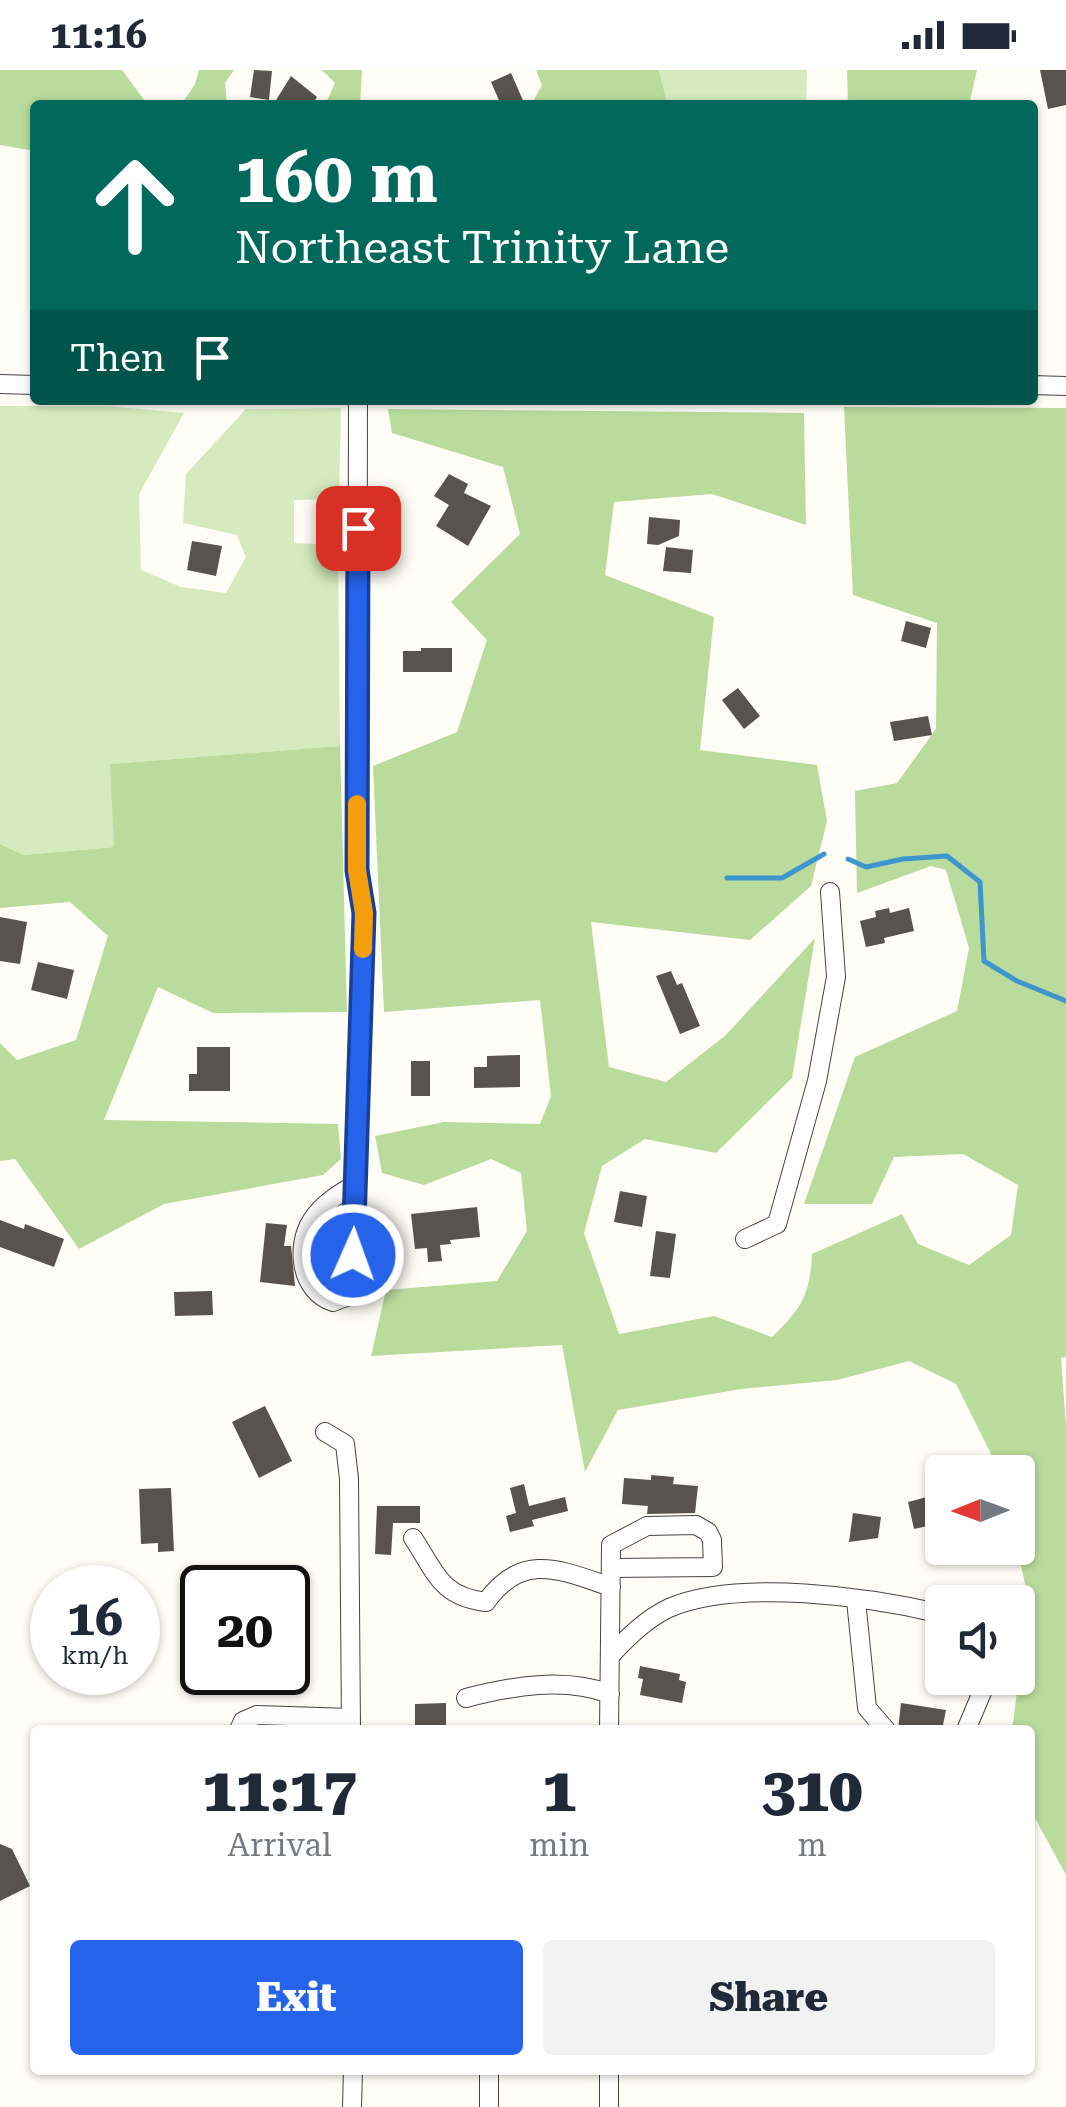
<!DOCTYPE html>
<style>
body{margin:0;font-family:"Roboto Serif",serif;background:#f2f2f3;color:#1f2937;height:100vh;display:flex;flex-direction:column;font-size:38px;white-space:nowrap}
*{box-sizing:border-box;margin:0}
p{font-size:32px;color:#747a83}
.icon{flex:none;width:55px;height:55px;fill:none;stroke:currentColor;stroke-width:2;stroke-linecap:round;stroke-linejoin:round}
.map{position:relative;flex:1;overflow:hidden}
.panel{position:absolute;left:30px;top:1655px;width:1005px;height:350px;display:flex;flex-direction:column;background:#fff;border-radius:10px;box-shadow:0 2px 8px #0004}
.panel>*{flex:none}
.guide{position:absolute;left:30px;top:30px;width:1008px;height:305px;border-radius:10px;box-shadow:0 2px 8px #0004;background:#00695c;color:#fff;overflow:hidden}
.needle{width:65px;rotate:269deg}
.tools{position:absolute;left:925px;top:1385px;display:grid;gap:20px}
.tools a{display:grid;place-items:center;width:110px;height:110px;border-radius:10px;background:#fff;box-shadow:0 2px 8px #0004;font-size:50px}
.speed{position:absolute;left:30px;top:1495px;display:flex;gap:20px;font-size:50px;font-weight:700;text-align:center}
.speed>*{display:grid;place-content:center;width:130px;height:130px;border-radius:50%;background:#fff;box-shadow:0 2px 8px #0004;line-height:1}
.speed small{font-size:25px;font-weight:400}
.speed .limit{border:5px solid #111;border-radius:15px;background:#fff;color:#111}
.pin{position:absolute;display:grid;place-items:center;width:85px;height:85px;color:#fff;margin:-42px;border-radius:20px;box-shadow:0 5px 15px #0006}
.me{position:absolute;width:110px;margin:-55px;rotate:2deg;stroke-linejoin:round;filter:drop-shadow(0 0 8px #0008)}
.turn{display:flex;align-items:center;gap:35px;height:210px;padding:0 40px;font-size:45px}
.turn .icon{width:130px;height:130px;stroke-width:2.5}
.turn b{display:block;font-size:70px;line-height:85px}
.then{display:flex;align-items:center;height:95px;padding:0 40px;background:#0003;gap:20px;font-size:38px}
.eta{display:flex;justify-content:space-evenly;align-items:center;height:170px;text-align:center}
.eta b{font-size:60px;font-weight:800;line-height:70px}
.cta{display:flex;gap:20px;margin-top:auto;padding:20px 40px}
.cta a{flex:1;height:115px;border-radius:10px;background:#2563eb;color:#fff;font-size:40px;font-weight:800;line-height:115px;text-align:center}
.cta a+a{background:#f2f2f3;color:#1f2937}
.status{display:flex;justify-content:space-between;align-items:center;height:70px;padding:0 50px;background:#fff;direction:ltr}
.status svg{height:28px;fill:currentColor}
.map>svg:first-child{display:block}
</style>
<div class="status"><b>11:16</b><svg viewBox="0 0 49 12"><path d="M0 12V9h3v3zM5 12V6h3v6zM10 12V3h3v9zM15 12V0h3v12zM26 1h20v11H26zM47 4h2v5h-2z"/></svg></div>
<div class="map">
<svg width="1066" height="2037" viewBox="0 0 1066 2037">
<rect width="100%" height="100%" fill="#fffdf5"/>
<path fill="#d5ebbd" d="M659 0H807L806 35H673L667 32Z
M0 336H108L184 343 139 424 141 500 181 517 226 523 246 487 237 465 183 453 186 404 246 339 341 338 339 429 294 430V473L338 475 340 676 111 694 114 777 22 785 0 774Z"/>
<path fill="#b9dc9c" d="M0 0H122L148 35H35V81L0 75Z
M199 0H234L225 13 227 35H181L195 14Z
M322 0H362L360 35H325L335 13Z
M536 0H659L667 32 673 35H531L542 15Z
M847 0H977L969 35H848Z
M844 337 1066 338V1287L1061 1288 1066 1356V1805L1030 1739V1660H1012L1029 1531 1017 1478 1018 1402H1000L956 1314 909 1291 837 1310 741 1319 618 1340 585 1402 562 1275 371 1286 386 1220 497 1211 527 1161 521 1103 491 1089 424 1115 382 1103 375 1066 444 1052 540 1054 551 1026 540 930 384 942 373 696 457 662 487 570 451 532 520 464 503 397 392 363 388 339 804 343 806 455 712 424 614 432 605 505 714 547 700 680 817 695 827 751 811 816 750 870 591 852 609 997 666 1012 726 965 815 868 792 1008 716 1083 645 1069 602 1096 584 1163 619 1264 714 1246 772 1267C801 1239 810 1225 812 1184L902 1144 918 1174 969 1195 1011 1165 1018 1115 963 1084 894 1087 872 1134H804L855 987 957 941 969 878 946 800 931 796 857 823 855 721 897 713 936 659 937 553 853 525Z
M340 676 347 942 213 943 158 917 104 1050 338 1054 341 1089 323 1105 164 1134 79 1179 15 1089 0 1091V973L17 990 76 970 108 866 70 832 0 838V774L23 785 114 777 110 694Z"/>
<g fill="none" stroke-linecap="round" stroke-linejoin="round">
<path stroke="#3f96cf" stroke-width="5" d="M848 789 866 797 903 789 947 786 980 812 984 891 1017 911 1066 931
M727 808H782L824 784"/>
</g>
<path fill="#5a524d" d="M254 0 272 1 269 30 250 27Z
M1040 0H1066V35L1048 39Z
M511 3 525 35H501L491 12Z
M291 6 317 27 312 35H273Z
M449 404 468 414 464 423 491 436 468 476 436 456 449 435 434 426Z
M649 447 680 450 679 466 658 475 647 474Z
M192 471 222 476 216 506 187 500Z
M666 477 693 480 691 503 663 501Z
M906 551 931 558 926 578 901 571Z
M421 578H452V602H403V581H421Z
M738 618 760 646 744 659 722 630Z
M928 646 932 665 894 671 890 652Z
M889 838 890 843 909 838 914 861 884 868 885 873 866 877 860 851 876 847 875 841Z
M0 847 27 852 20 894 0 891Z
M38 892 74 900 67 929 31 920Z
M671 901 677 915 682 913 700 956 680 964 656 906Z
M197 977H230V1021H189V1004H197Z
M520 985V1017L474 1018V997H487V986Z
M411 991H430V1026H411Z
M620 1121 647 1126 642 1157 614 1152Z
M477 1137 480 1167 450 1170 451 1174 440 1175 442 1191 428 1192 427 1178 415 1179 411 1144Z
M0 1150 24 1159 25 1154 64 1169 54 1197 0 1177Z
M266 1153 287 1155 284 1176H291L295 1216 260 1212Z
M656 1161 676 1164 670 1208 650 1206Z
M212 1221 213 1245 175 1246 174 1222Z
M265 1336 292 1391 259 1408 232 1352Z
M651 1405 674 1407 673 1414 698 1416 695 1443 647 1444 648 1436 622 1434 624 1408 651 1410Z
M524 1414 529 1436 565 1427 568 1441 532 1450 534 1456 510 1462 506 1446 516 1443 510 1418Z
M171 1418 174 1481 158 1482V1473L141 1474 139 1419Z
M942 1423 941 1453 914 1459 908 1432Z
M377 1436H420V1453H393L391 1485 375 1484Z
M853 1443 881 1447 878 1468 849 1472Z
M640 1596 680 1604 679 1610 686 1612 682 1633 640 1625 643 1609 638 1608Z
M446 1633V1660H415V1634Z
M901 1633 946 1640 942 1660H898Z
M0 1774 12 1779 30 1816 0 1831Z"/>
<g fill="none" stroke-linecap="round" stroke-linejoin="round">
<g stroke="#444" stroke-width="20">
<path id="minor" d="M0 314 35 315
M1032 315 1066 316
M356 1114C340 1123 322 1134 312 1150 295 1176 300 1221 333 1232L349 1226C357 1169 356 1109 357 1050 358 981 362 912 364 843L357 800 358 330
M745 1169 777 1154 817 1011 836 907 830 822
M325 1362 345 1374 349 1409 351 1660
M413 1468C437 1504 440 1526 486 1532 522 1481 561 1500 611 1517
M856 1530 867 1638 886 1660
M610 1586C628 1567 646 1549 669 1538 738 1508 871 1527 942 1544
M466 1628C512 1616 564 1607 610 1624
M239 1660 243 1651 257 1645 351 1648
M609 1660 611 1475 647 1456 696 1455 708 1462 712 1470 713 1497 611 1498
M966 1660 988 1608
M609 2000V2037
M352 2037 353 2000
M489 2037V2000"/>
</g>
<use href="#minor" stroke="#fff" stroke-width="18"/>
</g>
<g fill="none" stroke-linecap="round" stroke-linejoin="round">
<g stroke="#184099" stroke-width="25">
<path id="route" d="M353 1185 364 843 357 800 358 458"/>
</g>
<use href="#route" stroke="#2563eb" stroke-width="18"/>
<path stroke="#f59e0b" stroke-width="18" d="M357 734V800L364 843 363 879"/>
</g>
</svg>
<div class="tools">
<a><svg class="needle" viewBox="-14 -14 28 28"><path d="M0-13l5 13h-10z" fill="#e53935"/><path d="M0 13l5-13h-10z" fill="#747a83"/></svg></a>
<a><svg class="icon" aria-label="sound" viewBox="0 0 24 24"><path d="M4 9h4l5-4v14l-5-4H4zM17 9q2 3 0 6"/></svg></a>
</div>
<div class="speed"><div>16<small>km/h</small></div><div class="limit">20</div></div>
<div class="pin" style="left:358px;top:458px;background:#d93025"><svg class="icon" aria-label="arrive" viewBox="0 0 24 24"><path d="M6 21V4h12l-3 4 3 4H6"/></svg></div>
<svg class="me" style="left:353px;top:1185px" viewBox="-20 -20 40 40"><circle r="17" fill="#2563eb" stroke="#fff" stroke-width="3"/><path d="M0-11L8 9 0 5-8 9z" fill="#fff"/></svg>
<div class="guide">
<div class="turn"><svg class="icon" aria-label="ahead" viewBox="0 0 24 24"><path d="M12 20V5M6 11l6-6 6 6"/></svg><div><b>160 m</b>Northeast Trinity Lane</div></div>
<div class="then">Then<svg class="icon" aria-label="arrive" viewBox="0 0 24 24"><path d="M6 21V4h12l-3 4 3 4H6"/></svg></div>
</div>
<section class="panel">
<div class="eta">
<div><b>11:17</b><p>Arrival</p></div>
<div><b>1</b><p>min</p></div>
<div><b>310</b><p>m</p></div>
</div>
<div class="cta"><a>Exit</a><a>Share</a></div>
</section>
</div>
